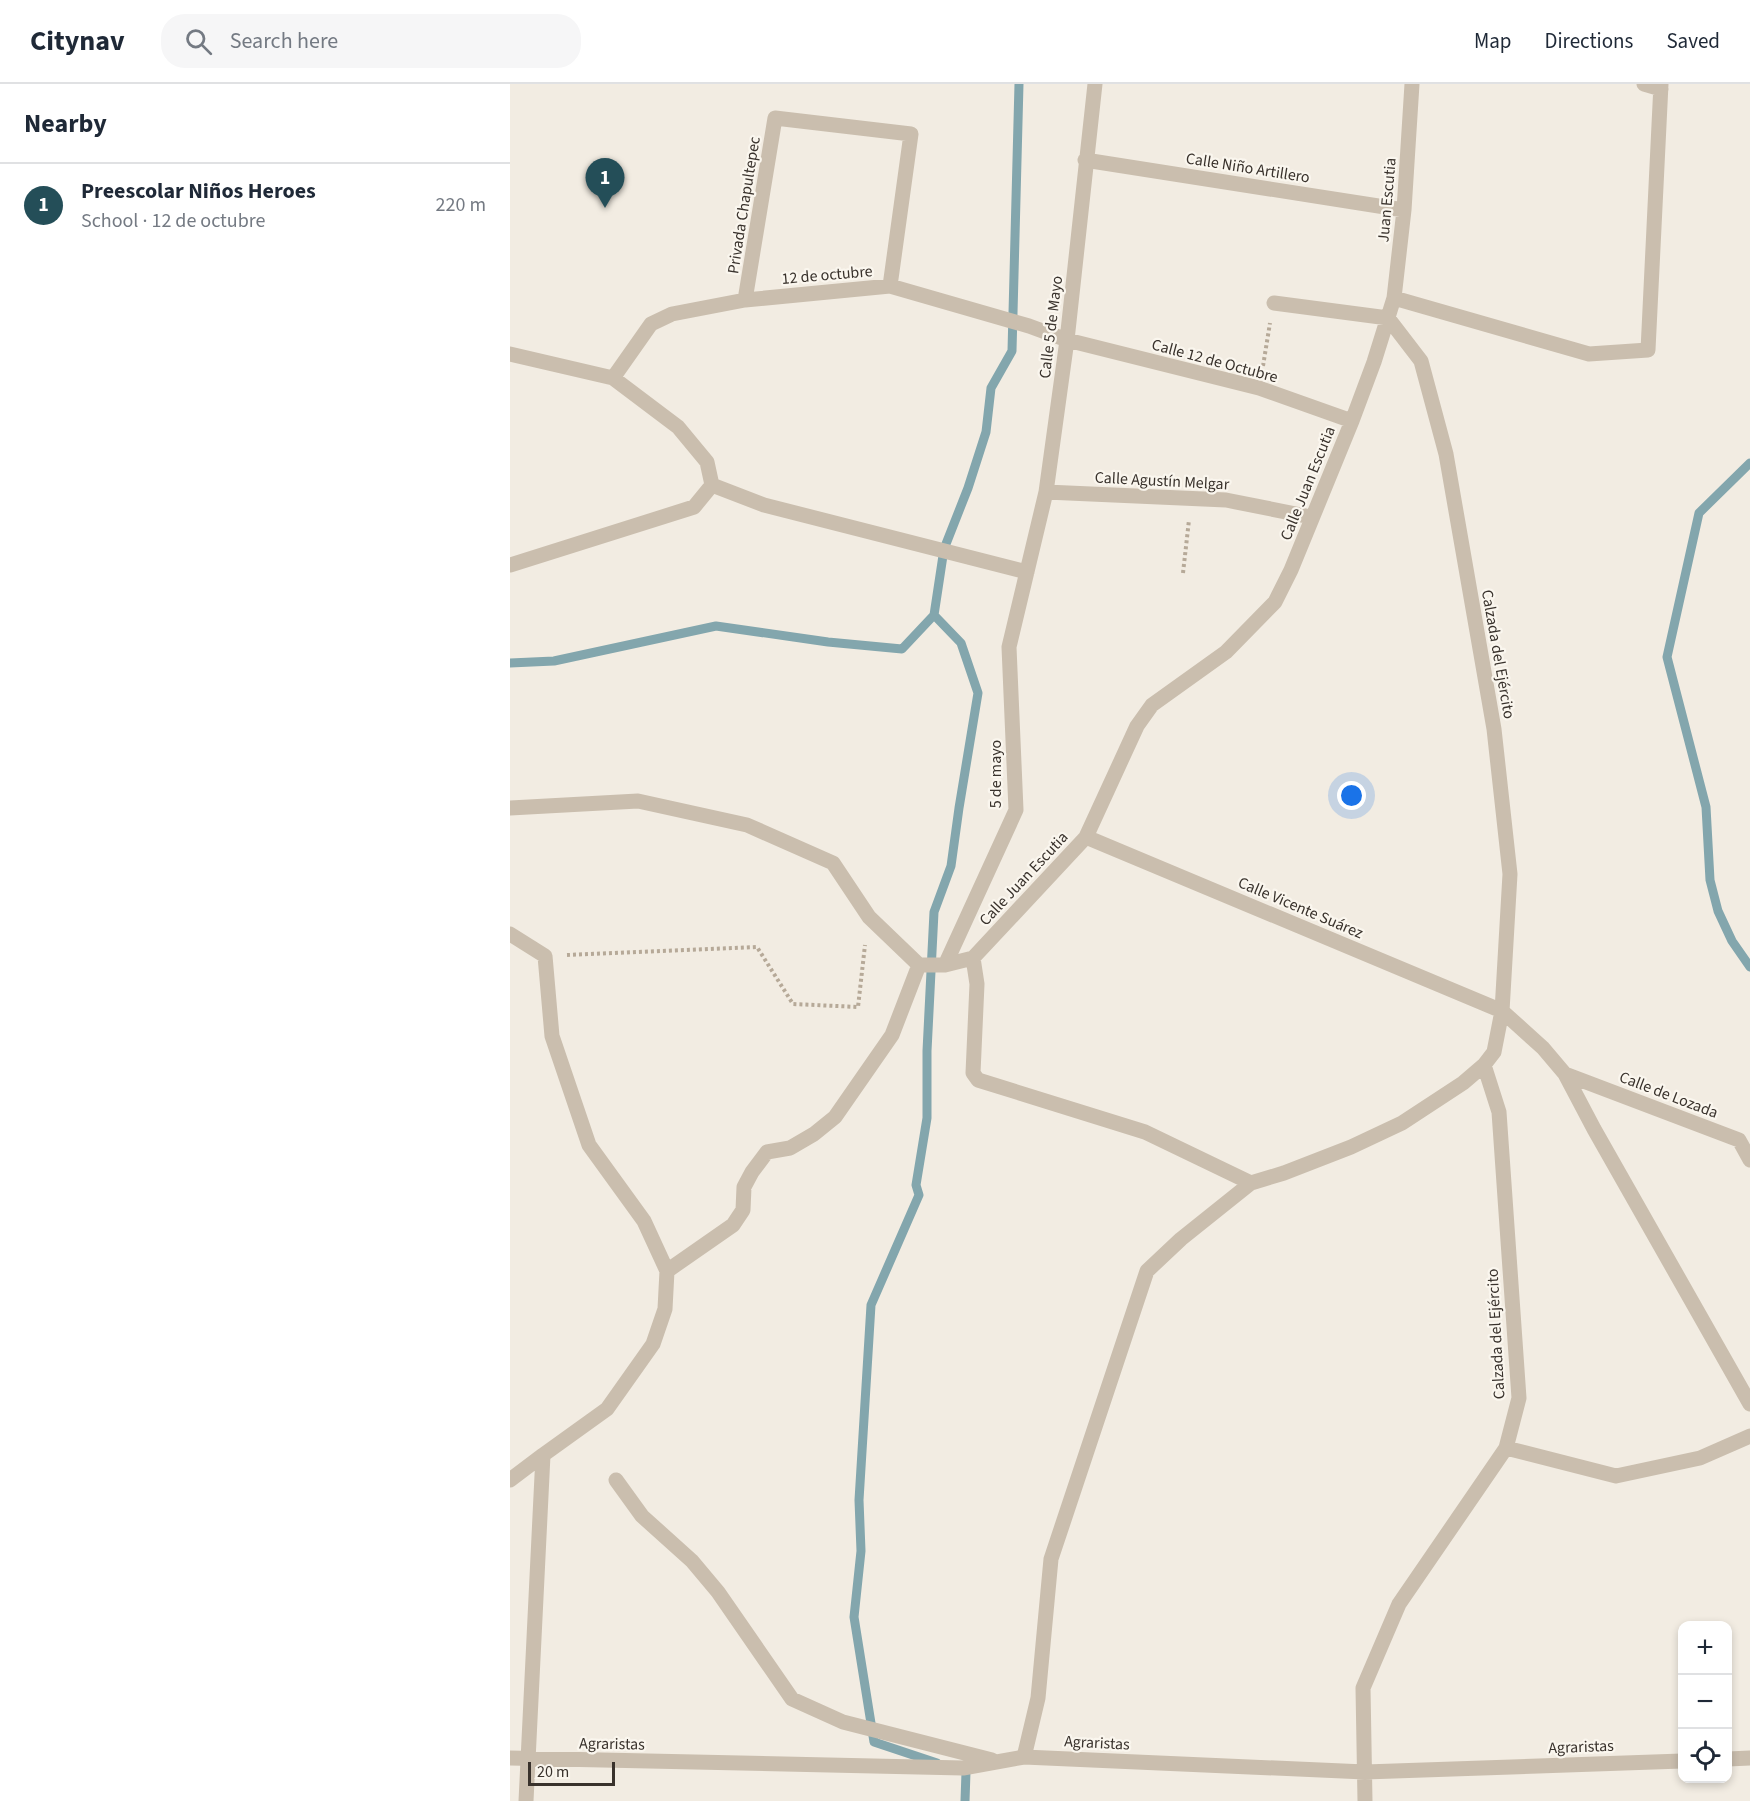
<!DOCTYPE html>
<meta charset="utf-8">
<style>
:root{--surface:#fff;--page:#f6f6f7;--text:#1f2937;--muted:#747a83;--line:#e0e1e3;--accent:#244e58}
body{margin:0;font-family:"Source Sans 3",sans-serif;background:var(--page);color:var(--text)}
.controls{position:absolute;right:18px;bottom:18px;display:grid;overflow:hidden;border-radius:12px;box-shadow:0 3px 9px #0003}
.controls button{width:54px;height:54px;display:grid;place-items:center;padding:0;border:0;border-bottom:2px solid var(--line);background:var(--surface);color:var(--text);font:30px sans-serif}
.scale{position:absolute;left:18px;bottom:15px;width:87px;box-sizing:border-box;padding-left:6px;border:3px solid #39322c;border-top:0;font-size:16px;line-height:21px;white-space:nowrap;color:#39322c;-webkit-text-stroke:4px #faf6ee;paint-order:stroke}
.you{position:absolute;left:842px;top:712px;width:21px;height:21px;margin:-15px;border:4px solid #fff;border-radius:50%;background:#1a73e8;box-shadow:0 0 0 9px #1a73e833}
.badge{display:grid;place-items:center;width:39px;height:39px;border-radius:50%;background:var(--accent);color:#fff;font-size:20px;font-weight:700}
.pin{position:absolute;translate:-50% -50px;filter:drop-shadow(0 2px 3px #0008)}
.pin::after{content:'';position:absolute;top:32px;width:21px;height:18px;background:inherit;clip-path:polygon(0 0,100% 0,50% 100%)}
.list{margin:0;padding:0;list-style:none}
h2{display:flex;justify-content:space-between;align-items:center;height:78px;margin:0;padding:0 24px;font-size:26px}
h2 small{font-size:20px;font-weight:400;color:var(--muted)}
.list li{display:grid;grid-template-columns:39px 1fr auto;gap:18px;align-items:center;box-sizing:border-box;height:84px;padding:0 24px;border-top:2px solid var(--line)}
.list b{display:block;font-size:22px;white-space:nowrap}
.list p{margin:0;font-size:20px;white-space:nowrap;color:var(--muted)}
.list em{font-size:20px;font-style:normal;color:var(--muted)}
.icon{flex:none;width:33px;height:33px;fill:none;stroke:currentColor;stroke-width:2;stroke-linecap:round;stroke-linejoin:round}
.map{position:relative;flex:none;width:1240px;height:1717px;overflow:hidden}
header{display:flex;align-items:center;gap:36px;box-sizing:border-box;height:84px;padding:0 30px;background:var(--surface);border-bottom:2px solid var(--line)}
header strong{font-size:28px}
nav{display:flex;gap:33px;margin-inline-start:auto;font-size:21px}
.search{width:420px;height:54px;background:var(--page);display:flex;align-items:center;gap:15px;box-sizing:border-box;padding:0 21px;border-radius:24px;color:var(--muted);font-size:22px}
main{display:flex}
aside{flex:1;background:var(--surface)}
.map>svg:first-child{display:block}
</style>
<header>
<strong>Citynav</strong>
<div class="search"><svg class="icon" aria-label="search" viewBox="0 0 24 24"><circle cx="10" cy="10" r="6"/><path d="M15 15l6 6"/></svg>Search here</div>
<nav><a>Map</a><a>Directions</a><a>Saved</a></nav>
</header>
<main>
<aside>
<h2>Nearby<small></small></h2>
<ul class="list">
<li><span class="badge">1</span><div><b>Preescolar Niños Heroes</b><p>School · 12 de octubre</p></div><em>220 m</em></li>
</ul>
</aside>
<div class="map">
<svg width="1240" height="1717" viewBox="0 0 1240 1717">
<rect width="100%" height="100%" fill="#f2ece2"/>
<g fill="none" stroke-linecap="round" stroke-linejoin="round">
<path stroke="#83a6ad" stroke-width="9" d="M1240,379L1189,429L1157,573L1196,723L1200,796L1208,827L1222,857L1240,883
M0,579L44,577L206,542L318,558L392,565L424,531
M427,1679L364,1658L344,1533L351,1467L349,1416L361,1221L409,1111L406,1101L417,1034V967L424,828L441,782L449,724L468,609L451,559L424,531L434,465L458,404L476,348L481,304L502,267L509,0
M449,1686L456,1688L455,1717"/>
<path stroke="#b6a998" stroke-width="4" stroke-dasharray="3 3" stroke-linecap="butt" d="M753,282L760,239
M673,489L679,436
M57,871L247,863L283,920L348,923L355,861"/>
<path stroke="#cabeae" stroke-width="15" d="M1134,0L1151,5
M575,76L894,126
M884,214L1079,270L1138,266L1151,0
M235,216L265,34L401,50L380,202
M764,219L878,234
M0,270L103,294L168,343L197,378L202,401
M103,294L141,240L162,230L235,216L380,202L519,242L557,256L749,304L842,337
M202,401L254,421L517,488
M536,408L716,416L801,433
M0,481L184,423L202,401
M0,724L128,717L237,741L323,779L359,833L409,881H435L463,874L576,753L627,642L642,621L716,568L765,518L781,486L842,337L864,278L884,214L894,126L902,0
M576,753L992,927L1033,964L1055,990L1084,1045L1240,1320
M0,850L35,872L42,952L79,1061L134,1137L157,1187L155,1225L143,1260L97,1325L33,1371L0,1396
M463,874L467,900L463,989L468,996L635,1048L741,1099
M435,881L506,726L499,563L536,408L557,256L585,0
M1055,990L1229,1056L1240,1076
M157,1187L223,1141L233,1126L234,1103L242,1088L257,1068L280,1064L304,1050L325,1033L382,951L409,881
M996,1364L1106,1392L1190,1374L1240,1352
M106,1396L132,1432L182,1477L208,1508L282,1615L333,1638L482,1676
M514,1673L528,1614L541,1475L637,1187L671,1155L741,1099L774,1089L841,1063L892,1039L953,999L974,981
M0,1674L453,1684L514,1673L855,1688L1172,1677
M1218,1675L1240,1674
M16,1717L33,1371
M855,1717L853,1604L889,1520L996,1364L1009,1314L989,1028L974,981L984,968L992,927L1000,790L984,645L936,370L911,277L878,234"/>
</g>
<g text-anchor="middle" stroke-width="4.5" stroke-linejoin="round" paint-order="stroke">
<g font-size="16" fill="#39322c" stroke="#faf6ee">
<text transform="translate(738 83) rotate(9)" y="6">Calle Niño Artillero</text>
<text transform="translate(876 116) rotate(-85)" y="6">Juan Escutia</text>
<text transform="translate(233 121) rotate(-81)" y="6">Privada Chapultepec</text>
<text transform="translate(317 190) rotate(-5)" y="6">12 de octubre</text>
<text transform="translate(540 243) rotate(-83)" y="6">Calle 5 de Mayo</text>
<text transform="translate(705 276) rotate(15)" y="6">Calle 12 de Octubre</text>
<text transform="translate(652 396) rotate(3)" y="6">Calle Agustín Melgar</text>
<text transform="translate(797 399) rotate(-68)" y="6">Calle Juan Escutia</text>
<text transform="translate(989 570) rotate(80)" y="6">Calzada del Ejército</text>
<text transform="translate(485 690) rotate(-90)" y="6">5 de mayo</text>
<text transform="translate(513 794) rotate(-47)" y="6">Calle Juan Escutia</text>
<text transform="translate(791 823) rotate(23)" y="6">Calle Vicente Suárez</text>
<text transform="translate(1159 1010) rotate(21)" y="6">Calle de Lozada</text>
<text transform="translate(985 1250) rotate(-93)" y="6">Calzada del Ejército</text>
<text transform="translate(587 1658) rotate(3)" y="6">Agraristas</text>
<text transform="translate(102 1659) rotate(1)" y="6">Agraristas</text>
<text transform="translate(1071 1662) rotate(-2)" y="6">Agraristas</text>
</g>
</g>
</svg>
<div class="controls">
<button>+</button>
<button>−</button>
<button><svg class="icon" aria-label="locate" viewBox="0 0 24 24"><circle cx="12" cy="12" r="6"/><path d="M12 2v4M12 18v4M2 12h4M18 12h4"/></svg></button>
</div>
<div class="scale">20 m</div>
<div class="you"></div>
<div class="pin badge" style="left:95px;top:124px">1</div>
</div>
</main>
